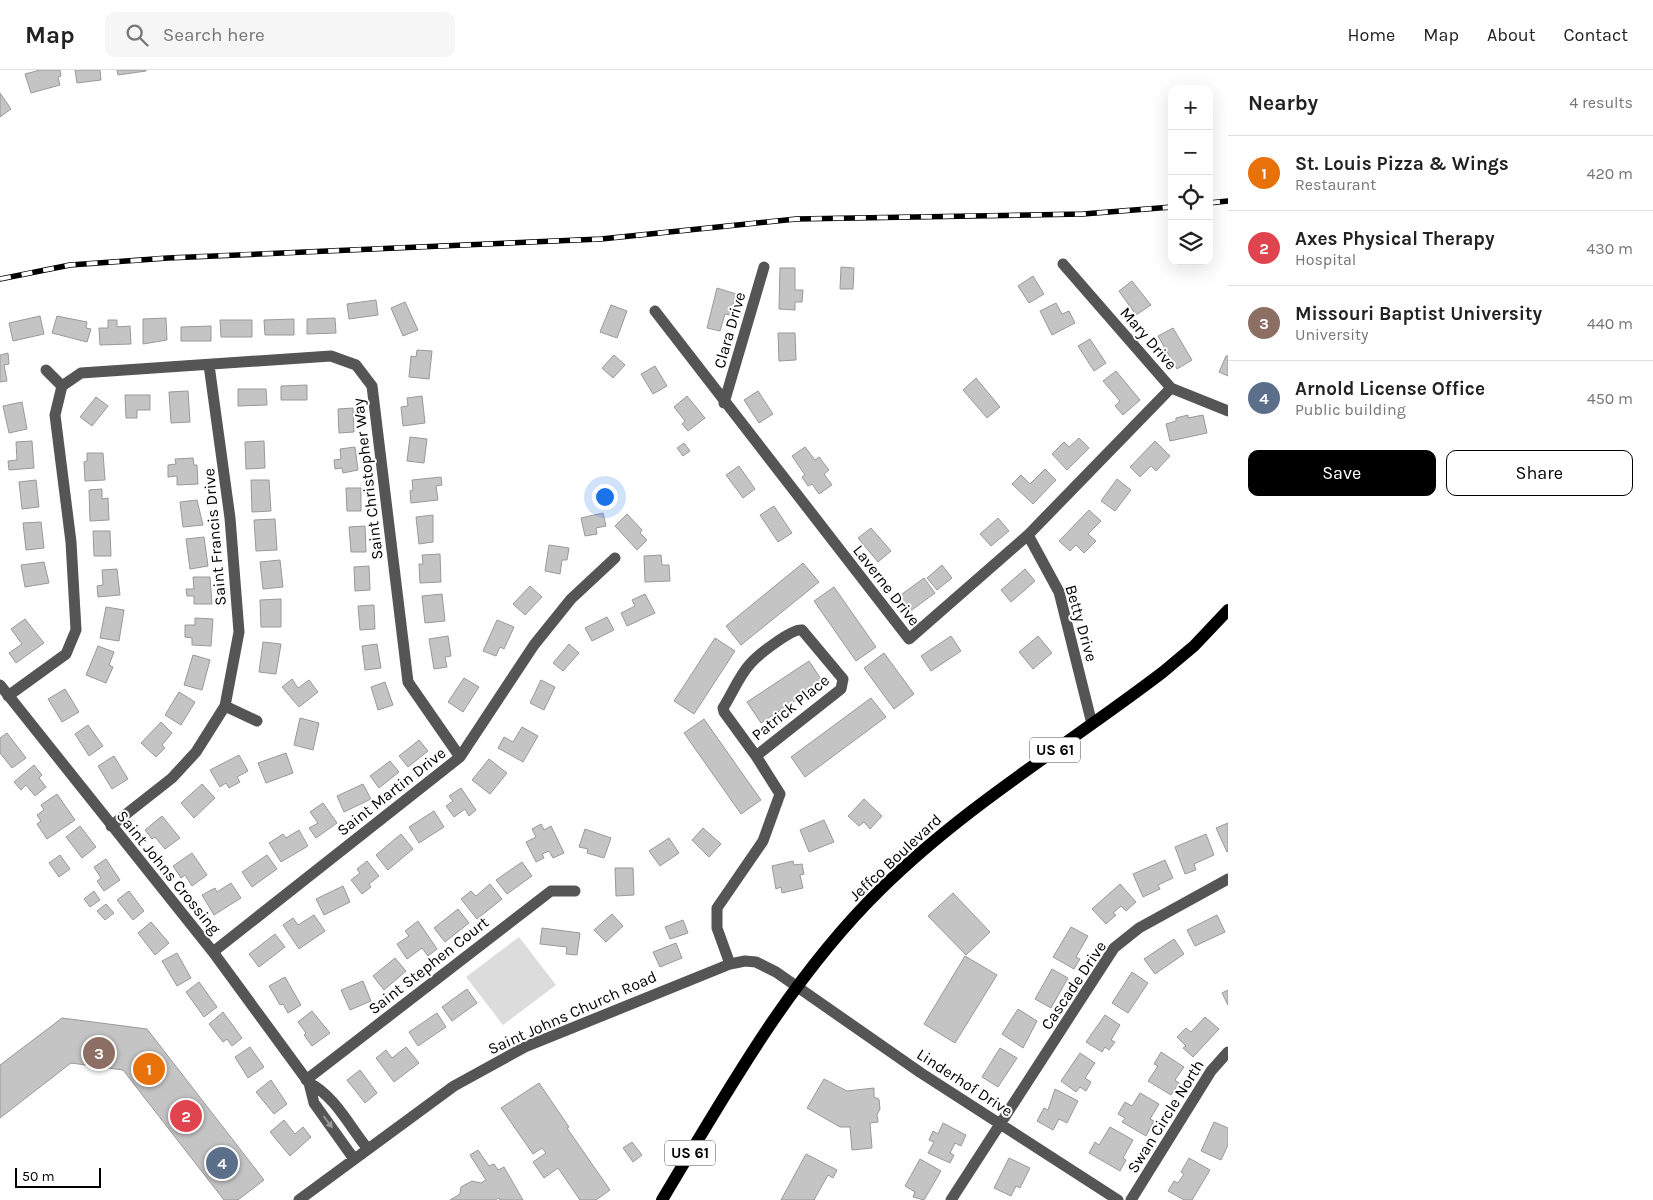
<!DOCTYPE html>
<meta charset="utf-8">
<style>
:root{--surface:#fff;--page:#f6f6f6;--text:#222;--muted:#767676;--line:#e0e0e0;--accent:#000}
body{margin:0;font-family:Karla,sans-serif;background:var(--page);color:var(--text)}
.controls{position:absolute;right:15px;top:15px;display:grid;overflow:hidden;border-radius:10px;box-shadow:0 5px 20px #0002}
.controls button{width:45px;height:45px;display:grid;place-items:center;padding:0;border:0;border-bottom:1px solid var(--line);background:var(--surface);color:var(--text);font:25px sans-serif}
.scale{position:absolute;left:15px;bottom:12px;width:86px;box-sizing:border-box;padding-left:5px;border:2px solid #000;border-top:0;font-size:14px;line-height:18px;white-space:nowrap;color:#000;-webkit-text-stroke:4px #fff;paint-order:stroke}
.you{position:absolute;left:604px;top:426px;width:18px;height:18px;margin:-12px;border:4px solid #fff;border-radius:50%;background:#1a73e8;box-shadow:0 0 0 8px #1a73e833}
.badge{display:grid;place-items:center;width:32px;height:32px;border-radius:50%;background:var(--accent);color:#fff;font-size:16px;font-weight:700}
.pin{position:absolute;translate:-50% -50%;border:2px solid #fff;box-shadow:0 1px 5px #0006}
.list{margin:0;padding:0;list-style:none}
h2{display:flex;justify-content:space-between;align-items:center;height:65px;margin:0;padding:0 20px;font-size:21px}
h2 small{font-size:16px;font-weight:400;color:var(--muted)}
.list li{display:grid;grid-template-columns:32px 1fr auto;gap:15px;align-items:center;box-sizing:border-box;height:75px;padding:0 20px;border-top:1px solid var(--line)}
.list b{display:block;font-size:19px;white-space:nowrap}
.list p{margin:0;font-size:16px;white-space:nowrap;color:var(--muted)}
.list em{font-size:16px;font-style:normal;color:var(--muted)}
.actions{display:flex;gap:10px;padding:15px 20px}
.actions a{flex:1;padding:11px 0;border:1px solid var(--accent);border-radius:10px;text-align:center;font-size:18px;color:var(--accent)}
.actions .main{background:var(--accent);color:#fff}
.icon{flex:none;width:28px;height:28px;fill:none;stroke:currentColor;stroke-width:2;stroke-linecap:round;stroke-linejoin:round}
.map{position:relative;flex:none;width:1228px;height:1130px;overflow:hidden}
header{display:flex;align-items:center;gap:30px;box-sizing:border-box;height:70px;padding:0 25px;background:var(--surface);border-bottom:1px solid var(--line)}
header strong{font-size:24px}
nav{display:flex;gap:28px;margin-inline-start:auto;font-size:18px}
.search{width:350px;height:45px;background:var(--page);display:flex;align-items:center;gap:12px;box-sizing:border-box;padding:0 18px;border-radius:10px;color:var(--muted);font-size:19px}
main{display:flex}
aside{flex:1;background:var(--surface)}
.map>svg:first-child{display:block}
</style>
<header>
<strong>Map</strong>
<div class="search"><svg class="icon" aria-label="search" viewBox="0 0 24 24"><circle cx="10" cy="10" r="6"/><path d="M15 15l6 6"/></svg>Search here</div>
<nav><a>Home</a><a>Map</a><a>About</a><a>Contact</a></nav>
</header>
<main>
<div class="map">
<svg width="1228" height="1130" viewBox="0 0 1228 1130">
<rect width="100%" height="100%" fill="#fff"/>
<path fill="#dcdcdc" d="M519,867L556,915L503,955L466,907Z"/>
<path fill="#c4c4c4" stroke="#999" d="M40,0H60L61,6L58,7L60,15L31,23L25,4Z
M75,0H100L101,10L77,13Z
M117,0H146V1L118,5Z
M0,23L11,39L0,47Z
M841,197L854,198L853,219H840Z
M780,198H795V220H803L802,232H795V240L779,239Z
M1033,206L1044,224L1029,233L1018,216Z
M1132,211L1151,235L1136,245L1119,221Z
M717,218L736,224L730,245L725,244L720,261L707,258Z
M376,230L378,245L349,249L347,234Z
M405,232L418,260L403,266L391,238Z
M1056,233L1062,244L1069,241L1075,253L1052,265L1040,241Z
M611,235L627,241L617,268L600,262Z
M40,246L44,264L13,271L9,253Z
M57,246L87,252L86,258L91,259L87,272L52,263Z
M166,248L167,270L143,274V249Z
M335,248L336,263L307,264V249Z
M294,249V265H265L264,250Z
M108,250H117V257L130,256L131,274L100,275L99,258H108Z
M220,250H252V267H221Z
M211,256V271H181V257Z
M1173,258L1192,290L1177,299L1158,266Z
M778,263H795L796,290L779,291Z
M1090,269L1106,293L1094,301L1078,276Z
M417,280L432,281L429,309L409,307L411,286L416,287Z
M8,283L9,294L4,295L7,311L0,312V285Z
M614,285L625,295L613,308L602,298Z
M1226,286H1228V306L1219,302Z
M655,296L667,316L653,324L641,304Z
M1116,301L1140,330L1123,345L1115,336L1120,331L1103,311Z
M976,308L1000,337L987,348L963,320Z
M307,315V330H281V316Z
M238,319H266L267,335L238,336Z
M188,321L190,352L171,353L169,322Z
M758,321L773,344L759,353L744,330Z
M125,325H150V340H137V348H126Z
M422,326L425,353L403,356L401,337L408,336L407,328Z
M687,326L705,348L688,361L682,354L685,351L674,337Z
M96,327L108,336L92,356L80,347Z
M22,332L27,359L9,363L3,336Z
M353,338L354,362L339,363L338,339Z
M1188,345V348L1203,345L1207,363L1170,371L1166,354L1176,351V348Z
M410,367L427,369L424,393L407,391Z
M1079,368L1089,378L1067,400L1052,384L1064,372L1069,377Z
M32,371L34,398L9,400L8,391L17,390L16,372Z
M264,371L265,398L246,399L245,372Z
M1155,371L1170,386L1156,401L1151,396L1140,407L1130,397Z
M684,373L690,381L683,386L677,378Z
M355,377L358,400L343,403L342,398L335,399L334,390L341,389L340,379Z
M805,377L815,390L819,387L829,400L824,404L832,415L819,424L812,414L808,416L802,407L805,405L792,386Z
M87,383H103L105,410L85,411L84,392L87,391Z
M193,388L194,395H197L198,414L177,415V406L168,407V395L176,394L175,389Z
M739,396L755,419L743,428L726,405Z
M1045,399L1056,410L1033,434L1012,414L1021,405L1030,414Z
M441,407L442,415L436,416L438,430L411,433L410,421L413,420L412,410Z
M1117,409L1131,420L1115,441L1101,431Z
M36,410L39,437L22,439L19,412Z
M251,410H269L271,441L252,442Z
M346,418H361V441H347Z
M102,419V429L108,428L109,450L90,451L89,420Z
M197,430L203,455L183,457L180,432Z
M774,436L792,463L778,472L760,445Z
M1089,440L1101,451L1088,464L1096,471L1084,483L1076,475L1070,481L1059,471Z
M603,443L606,456L596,458L597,464L585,466L581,448Z
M627,444L642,460L640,463L647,470L637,480L615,456Z
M433,445V472L419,474L416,447Z
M998,448L1009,461L991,476L980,464Z
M275,449L277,480L256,481L254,450Z
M41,452L44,478L26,480L23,453Z
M365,456L366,482H351L349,457Z
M871,458L891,481L878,492L858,468Z
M93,461H110L111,486H94Z
M204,467L208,496L190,499L186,469Z
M549,475L569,478L567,490H562L560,504L545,501Z
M440,484L441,512L420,513L419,494H423L422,485Z
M661,485L662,495H669L670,511L645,512L644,486Z
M280,490L283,517L263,519L260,492Z
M44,492L49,513L25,517L21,495Z
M803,493L819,512L741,575L726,556Z
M942,495L952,508L937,520L927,508Z
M369,496L370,520L355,521L354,497Z
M117,499L120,525L98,527L97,516L103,515L102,500Z
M1025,499L1035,511L1011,532L1001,520Z
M193,507H210L212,534H194V526H187L186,519H194Z
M924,508L935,523L909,542L898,527Z
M530,516L542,527L525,545L513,534Z
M834,517L876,577L856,591L814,531Z
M442,524L445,551L425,553L422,526Z
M645,524L655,543L627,556L621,543L635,536L632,530Z
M281,529V557H261L260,530Z
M374,535L375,559L360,560L358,536Z
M106,537L124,540L119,571L100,568Z
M607,547L614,560L592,571L585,558Z
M195,548L213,549L211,576L192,575V568L185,567V555H195Z
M25,549L44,573L16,593L9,583L22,574L11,559Z
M497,550L514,557L504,579L500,577L496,586L483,581Z
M448,566L451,586L445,587L447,597L434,599L429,569Z
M951,566L961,581L931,601L921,586Z
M1038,566L1052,583L1033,599L1019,582Z
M715,568L735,581L694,644L674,631Z
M263,572L281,574L276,604L259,602Z
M377,574L381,598L365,600L362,576Z
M569,574L579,583L563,601L553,593Z
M98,576L114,582L109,595L113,597L106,613L86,605Z
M884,583L914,624L894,639L864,598Z
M193,585L210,590L202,620L184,615Z
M809,591L823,612L761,653L747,632Z
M464,608L479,617L463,642L448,632Z
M292,609L298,618L309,610L318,622L299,637L282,617Z
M541,610L555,617L544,640L530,633Z
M385,612L393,635L378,640L371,617Z
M65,619L79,642L62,652L48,629Z
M179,622L195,632L181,655L165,645Z
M871,628L886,647L805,707L791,687Z
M300,648L319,653L313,680L294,675Z
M704,649L761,730L741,744L684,663Z
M161,652L172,663L162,675L165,678L156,687L141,673Z
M88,655L103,676L89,686L75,664Z
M522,657L538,666L523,692L498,678L504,667L513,672Z
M7,663L26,688L12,698L0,683V668Z
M419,670L428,681L408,697L399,686Z
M286,683L293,703L266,713L258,693Z
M239,685L248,701L237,707L240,712L229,718L226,713L220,717L210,700Z
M114,686L128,709L112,719L98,696Z
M489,689L507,703L490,724L472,710Z
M390,691L399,702L379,718L370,706Z
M34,695L42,705L39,708L46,717L35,726L26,715L21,720L14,712Z
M202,714L215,728L194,748L181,733Z
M363,714L371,729L344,742L337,726Z
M461,718L476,740L469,746L465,739L454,747L446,736L453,731L449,726Z
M57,724L75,750L47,769L37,754L41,751L37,745L44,740L41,735Z
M864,729L882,746L870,759L864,752L859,756L848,746Z
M323,733L337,753L316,768L309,758L318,753L310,742Z
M434,741L444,757L419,773L409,757Z
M162,746L180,768L165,779L155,767L152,769L145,760Z
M824,750L834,772L809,782L800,760Z
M1228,753V781L1227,782L1216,758Z
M541,754L544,760L551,756L564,783L553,788L549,781L542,784L544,788L536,792L526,772L536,767L532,759Z
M80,756L96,777L82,788L66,767Z
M703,758L721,774L709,787L692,770Z
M585,759L611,768L604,788L587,783L588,779L579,777Z
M299,760L308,776L281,792L269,773L283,764L286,768Z
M401,764L413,779L388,800L376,785Z
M1206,764L1214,785L1194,794L1196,800L1185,804L1175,777Z
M669,768L679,783L660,796L649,781Z
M192,783L207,805L192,816L185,805L181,808L173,796Z
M60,785L70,799L59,807L49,793Z
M267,785L277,799L252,817L242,802Z
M106,789L120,810L104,821L97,811L101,808L94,797Z
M1165,790L1173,808L1158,815L1160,819L1143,827L1133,804Z
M367,791L379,806L369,814L371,817L362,824L351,810L360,803L357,799Z
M793,791L794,795L802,794L804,804L800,805L803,818L782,823L781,817L776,819L772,796Z
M522,792L532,806L507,824L496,810Z
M615,798H633L634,825L616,826Z
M231,813L241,828L214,845L202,825L215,818L217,822Z
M490,814L502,829L477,849L461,829L471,821L476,826Z
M1120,814L1136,832L1126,841L1121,836L1113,843L1116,845L1106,854L1092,839Z
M343,816L350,832L324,845L316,829Z
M94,821L100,830L90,837L84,829Z
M129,821L144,841L133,850L117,830Z
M953,823L990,862L966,885L928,846Z
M106,834L114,843L105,850L97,841Z
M458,839L469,853L445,872L434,858Z
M612,844L623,856L606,872L594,860Z
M314,845L325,861L299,879L283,855L293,848L298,855Z
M1217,845L1225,862L1195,876L1187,860Z
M683,850L688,863L670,869L665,857Z
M418,851L437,879L428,886L422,878L407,889L397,874L409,866L405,861Z
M151,852L169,873L155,885L138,863Z
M1071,857L1088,866L1076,887L1080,889L1074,899L1053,887Z
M542,858L580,863L577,885L566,884L567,877L540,874Z
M275,864L285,877L259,897L249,884Z
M1174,869L1184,884L1155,904L1144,889Z
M676,873L682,888L660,897L653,882Z
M177,883L191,908L177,916L162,891Z
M965,886L997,905L955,973L924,954Z
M395,888L406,901L384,920L373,906Z
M1052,899L1068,908L1051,938L1035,929Z
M1132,902L1148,913L1128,943L1112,933Z
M285,907L301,935L288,943L283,934L280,935L269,916Z
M363,911L371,931L350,940L341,920Z
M199,912L217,937L204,947L186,922Z
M467,919L477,933L452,951L442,937Z
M1228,920V935L1222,923Z
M1018,939L1037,951L1023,978L1002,964Z
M312,941L330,963L312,976L304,965L306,963L298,952Z
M223,942L242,968L232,976L227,969L223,972L209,954Z
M437,943L446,957L418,976L409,962Z
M1105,945L1120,955L1111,970L1115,972L1109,980L1105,977L1102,982L1086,972Z
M1205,947L1219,959L1193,987L1183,978L1186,976L1177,967L1186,958L1191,962Z
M62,948L147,959L264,1110L238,1130H224L123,1000L71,993L0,1048V995Z
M250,977L264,997L248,1008L235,987Z
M406,977L419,993L394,1012L376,988L386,980L392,988Z
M1000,978L1017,988L998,1017L982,1007Z
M1161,982L1184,997L1175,1010L1179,1013L1171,1025L1148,1011L1158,996L1154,994Z
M1080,983L1095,993L1085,1008L1091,1012L1086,1021L1080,1017L1076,1022L1061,1011Z
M360,1000L377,1023L365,1033L347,1010Z
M824,1009L847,1021L874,1018V1027L879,1029L880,1039L877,1045L878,1052L870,1053L872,1078L852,1080L850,1057H840L807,1038Z
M271,1010L287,1034L274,1044L256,1022Z
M539,1013L569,1057L567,1058L610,1120L596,1130H580L558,1098L544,1108L533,1092L546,1083L542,1078L533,1084L501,1038Z
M1055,1019L1078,1031L1067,1053L1059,1049L1053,1060L1037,1051L1044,1038L1048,1040Z
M1140,1023L1159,1034L1150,1049L1154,1051L1146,1066L1122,1052L1125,1048L1118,1044L1125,1032L1132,1036Z
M284,1050L295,1064L303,1057L311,1067L290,1086L270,1062Z
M1214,1052L1228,1058V1075L1221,1090L1201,1081Z
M943,1053L966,1065L961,1076L955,1073L950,1083L954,1085L950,1093L928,1083L934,1072L929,1070L933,1061L938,1064Z
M1110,1057L1133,1070L1123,1088L1126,1090L1120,1101L1089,1083L1095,1072L1099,1075Z
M632,1072L642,1085L633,1092L623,1078Z
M478,1080L489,1096L494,1094L498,1100L504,1097L523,1130H500L499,1128L495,1130H450L460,1124L461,1117L472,1111L481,1113L486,1110L470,1085Z
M806,1084L837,1100L833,1108L828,1105L814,1130H781Z
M1009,1088L1030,1098L1020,1118L1016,1116L1011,1126L994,1118Z
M1189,1088L1210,1100L1192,1130H1184L1168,1121L1174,1111L1178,1113L1184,1104L1181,1102Z
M920,1089L941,1101L924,1130L913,1127L915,1122L905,1116Z"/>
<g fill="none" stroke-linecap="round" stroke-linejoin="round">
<path stroke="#555" stroke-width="11" d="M1063,194L1171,318L1228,341
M655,241L909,569L1028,465L1171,318
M46,300L62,316
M724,333L764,197
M1028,465L1059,522L1092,654
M0,615L213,882L309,1013C334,1025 350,1057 367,1078
M8,626L66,584L76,560L71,472L55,345L62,316L81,303L331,286L356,295L372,316L408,612L460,687
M225,636L257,651
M111,756L172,708L196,682L225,636L239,562L230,448L209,295
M213,882L460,687L534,575L571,529L615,488
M730,894L717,858V838L763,771L780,724L756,686L724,642L723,638C732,624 739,606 750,594C758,585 792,558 802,560L843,609L841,619L756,686
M306,1010L551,821H575
M309,1013L314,1033L354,1089
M299,1130L454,1016L525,977L730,894L745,891L756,892L776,902L921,1003L1118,1130
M951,1130L1114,878L1139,858L1228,809
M1131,1130L1211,1001L1228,982"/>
<path stroke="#000" stroke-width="12" d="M662,1130C727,1022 790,908 881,819C966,735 1069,674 1163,602L1194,576L1228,540"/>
<defs>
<path id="rail" d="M1209,133L1228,131
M0,209L70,195L168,188L601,169L796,149L1083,144L1172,137"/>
</defs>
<use href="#rail" stroke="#000" stroke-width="5.5"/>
<use href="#rail" stroke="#fff" stroke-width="4" stroke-dasharray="11" stroke-linecap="butt"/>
</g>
<defs><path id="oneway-solid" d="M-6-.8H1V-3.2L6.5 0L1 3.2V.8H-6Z" transform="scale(1.25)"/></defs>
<use fill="#999" href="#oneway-solid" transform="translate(328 1052) rotate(53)"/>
<g text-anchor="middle" stroke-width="4" stroke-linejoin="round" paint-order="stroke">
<g fill="#fff" stroke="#4c4c4c" stroke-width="1">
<rect x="1030" y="667.5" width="50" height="25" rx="4"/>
<rect x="665" y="1070.5" width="50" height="25" rx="4"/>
</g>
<g font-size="15" font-weight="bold" fill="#000">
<text x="1055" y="685">US 61</text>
<text x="690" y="1088">US 61</text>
</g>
<g font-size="16" fill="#000" stroke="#fff">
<text transform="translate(729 260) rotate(-74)" y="6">Clara Drive</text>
<text transform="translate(1149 268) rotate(49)" y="6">Mary Drive</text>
<text transform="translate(367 409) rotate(-97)" y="6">Saint Christopher Way</text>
<text transform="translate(214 467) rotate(-95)" y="6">Saint Francis Drive</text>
<text transform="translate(887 515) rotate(52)" y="6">Laverne Drive</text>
<text transform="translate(1082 553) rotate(74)" y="6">Betty Drive</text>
<text transform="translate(790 637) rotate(-39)" y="6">Patrick Place</text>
<text transform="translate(391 721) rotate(-38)" y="6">Saint Martin Drive</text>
<text transform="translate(895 787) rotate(-43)" y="6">Jeffco Boulevard</text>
<text transform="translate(169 802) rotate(51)" y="6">Saint Johns Crossing</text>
<text transform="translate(428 895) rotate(-38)" y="6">Saint Stephen Court</text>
<text transform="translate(1073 915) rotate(-56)" y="6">Cascade Drive</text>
<text transform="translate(572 942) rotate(-24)" y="6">Saint Johns Church Road</text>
<text transform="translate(965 1012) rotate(33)" y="6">Linderhof Drive</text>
<text transform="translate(1165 1046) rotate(-58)" y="6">Swan Circle North</text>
</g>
</g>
</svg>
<div class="controls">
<button>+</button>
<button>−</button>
<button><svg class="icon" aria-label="locate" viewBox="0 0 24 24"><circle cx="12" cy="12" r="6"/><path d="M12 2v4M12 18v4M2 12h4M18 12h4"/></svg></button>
<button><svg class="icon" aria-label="layers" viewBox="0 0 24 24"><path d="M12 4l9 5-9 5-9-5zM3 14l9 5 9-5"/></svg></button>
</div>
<div class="scale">50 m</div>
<div class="you"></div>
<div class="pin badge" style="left:149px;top:999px;background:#e8710a">1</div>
<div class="pin badge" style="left:186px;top:1046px;background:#e0444e">2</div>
<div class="pin badge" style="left:99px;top:983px;background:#8d6e63">3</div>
<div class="pin badge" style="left:222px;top:1093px;background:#5c6f8a">4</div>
</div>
<aside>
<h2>Nearby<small>4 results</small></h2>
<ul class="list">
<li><span class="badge" style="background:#e8710a">1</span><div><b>St. Louis Pizza &amp; Wings</b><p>Restaurant</p></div><em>420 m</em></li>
<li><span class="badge" style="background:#e0444e">2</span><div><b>Axes Physical Therapy</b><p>Hospital</p></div><em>430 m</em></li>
<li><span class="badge" style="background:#8d6e63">3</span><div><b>Missouri Baptist University</b><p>University</p></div><em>440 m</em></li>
<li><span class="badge" style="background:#5c6f8a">4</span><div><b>Arnold License Office</b><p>Public building</p></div><em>450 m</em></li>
</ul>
<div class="actions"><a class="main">Save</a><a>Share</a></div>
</aside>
</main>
